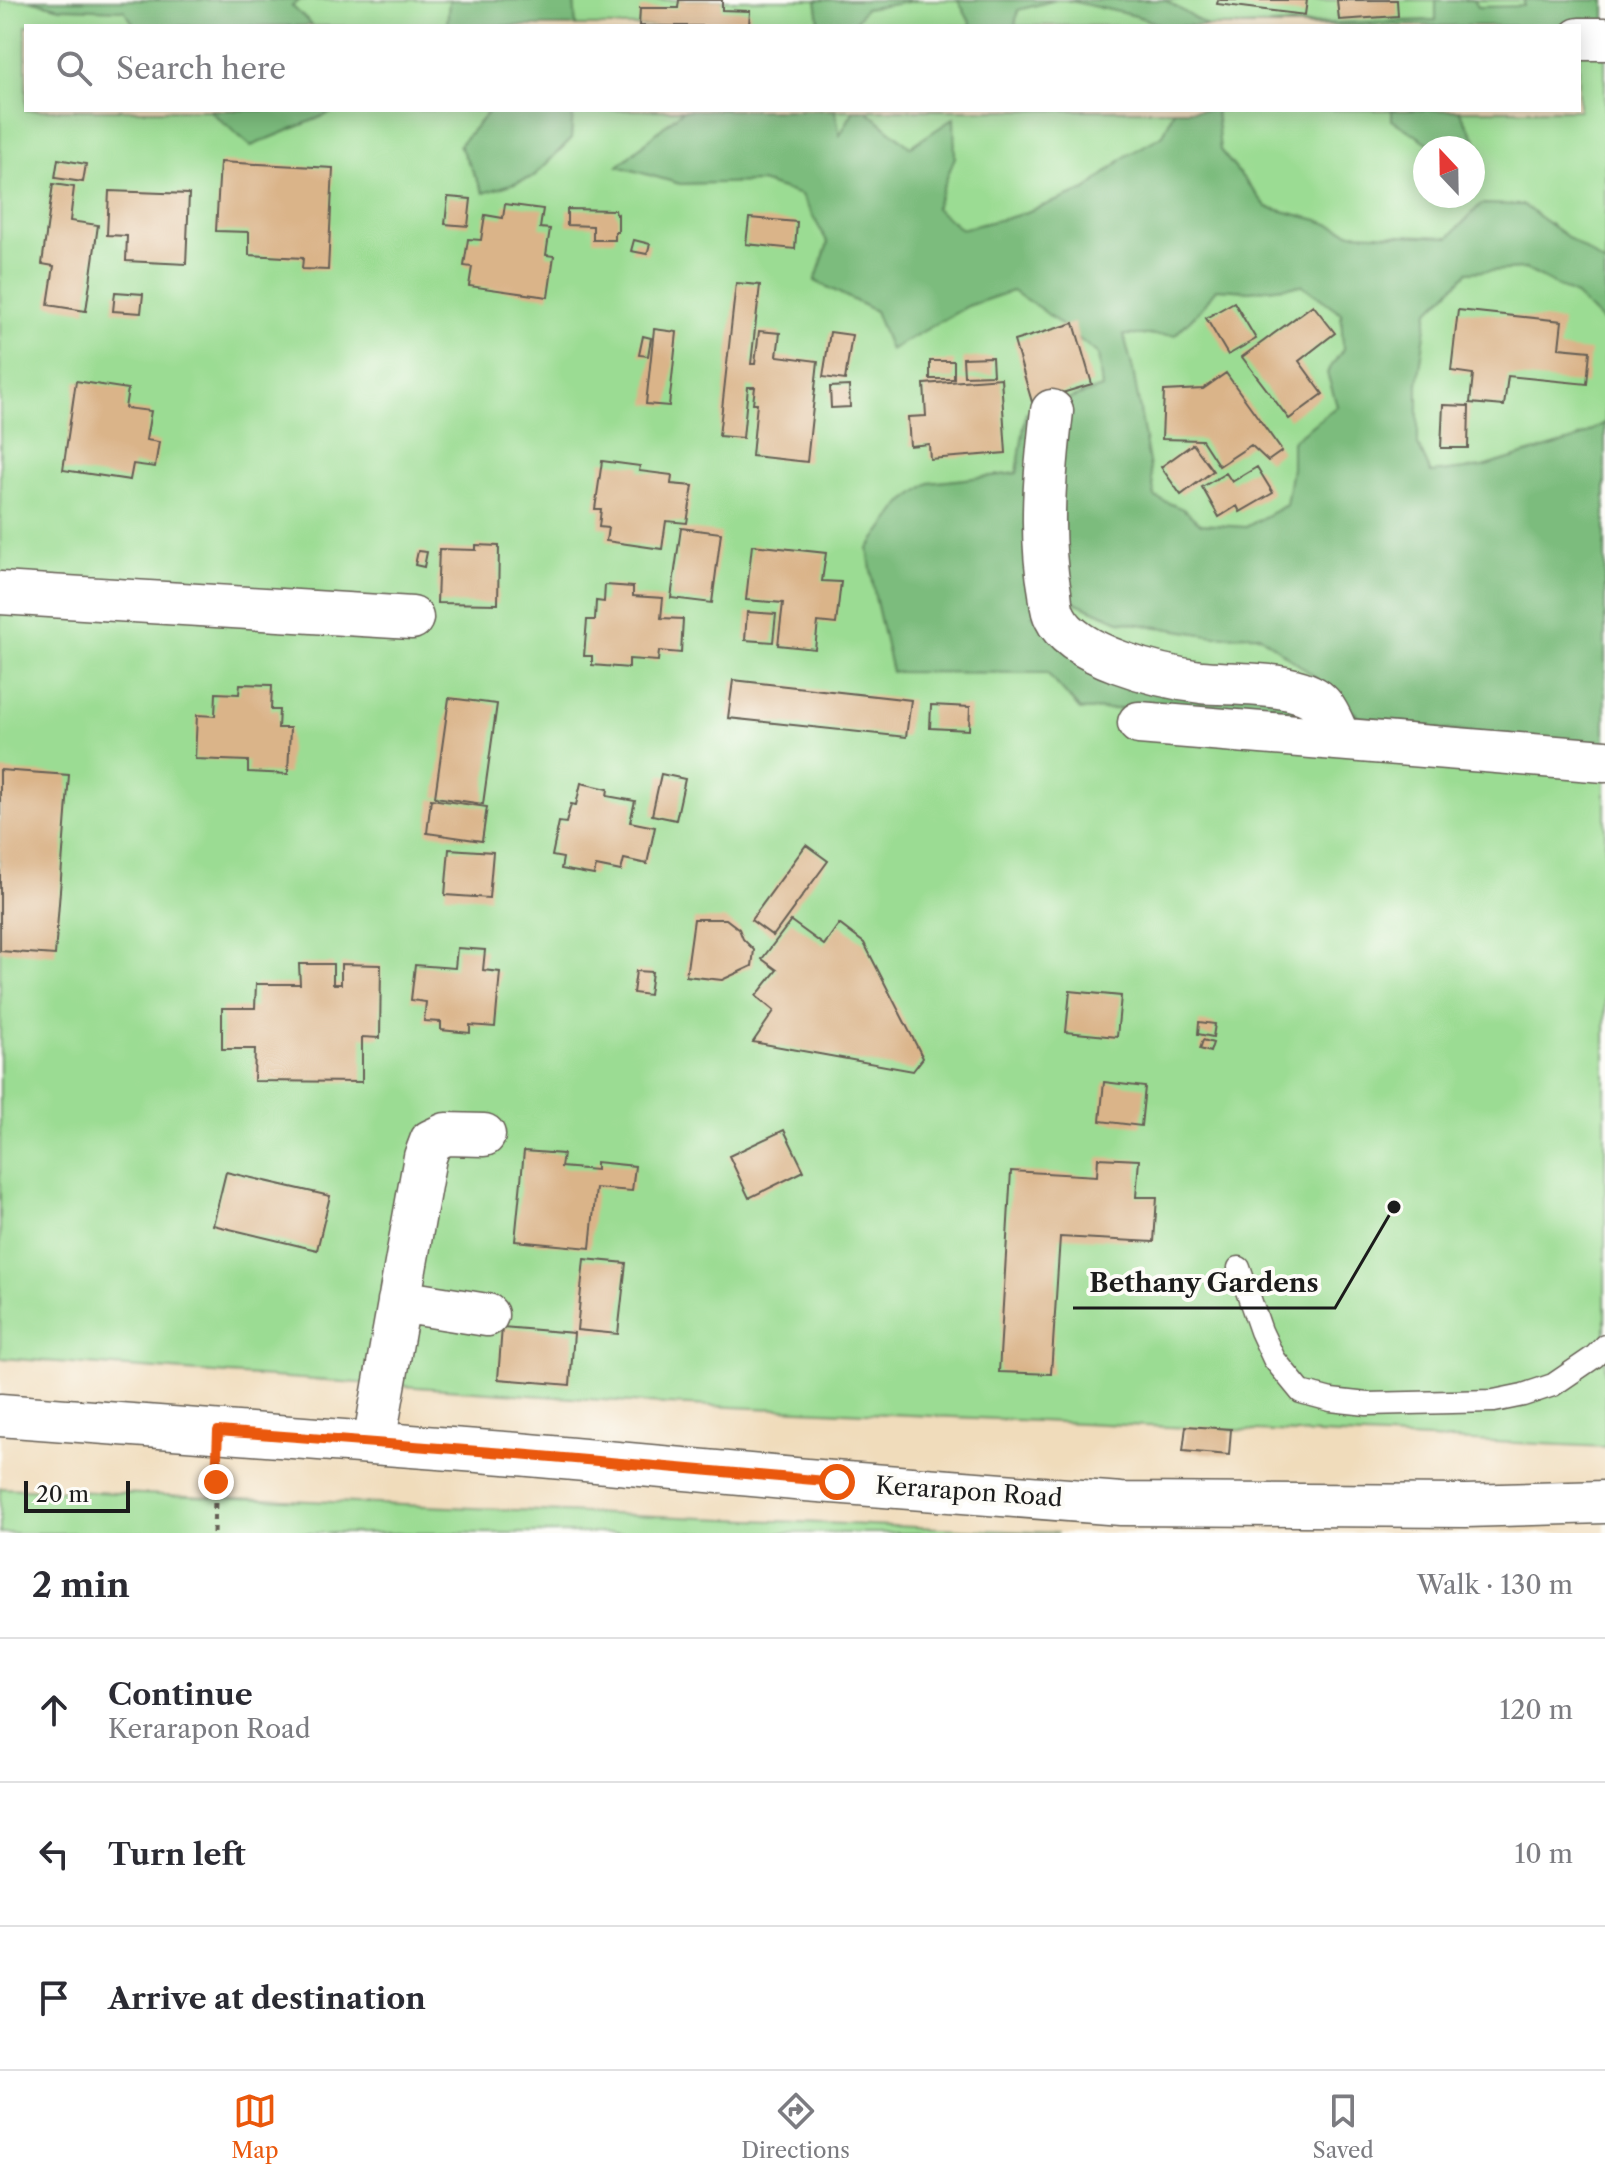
<!DOCTYPE html>
<meta charset="utf-8">
<style>
:root{--surface:#fff;--page:#f2f2f3;--text:#2b2b33;--muted:#7c7c81;--line:#e1e1e2;--accent:#ea580c}
body{margin:0;font-family:"Libre Caslon Text",serif;background:var(--page);color:var(--text)}
.compass{position:absolute;left:1413px;top:136px;width:72px;height:72px;border-radius:50%;background:var(--surface);box-shadow:0 4px 20px #0003;rotate:338deg}
.scale{position:absolute;left:24px;bottom:20px;width:106px;box-sizing:border-box;padding-left:8px;border:4px solid #1c1c1c;border-top:0;font-size:22px;line-height:28px;white-space:nowrap;color:#1c1c1c;-webkit-text-stroke:6px #fdfcf7;paint-order:stroke}
.stop{position:absolute;width:24px;height:24px;margin:-18px;border:6px solid #ea580c;border-radius:50%;background:#fff}
.stop.end{background:#ea580c;border-color:#fff;box-shadow:0 2px 8px #0008}
.list{margin:0;padding:0;list-style:none}
h2{display:flex;justify-content:space-between;align-items:center;height:104px;margin:0;padding:0 32px;font-size:34px}
h2 small{font-size:26px;font-weight:400;color:var(--muted)}
.list li{display:grid;grid-template-columns:52px 1fr auto;gap:24px;align-items:center;box-sizing:border-box;height:144px;padding:0 32px;border-top:2px solid var(--line)}
.list b{display:block;font-size:30px;white-space:nowrap}
.list p{margin:0;font-size:26px;white-space:nowrap;color:var(--muted)}
.list em{font-size:26px;font-style:normal;color:var(--muted)}
.icon{flex:none;width:44px;height:44px;fill:none;stroke:currentColor;stroke-width:2;stroke-linecap:round;stroke-linejoin:round}
.map{position:relative;flex:none;width:1605px;height:1533px;overflow:hidden}
.search{position:absolute;background:var(--surface);box-shadow:0 4px 20px #0003;left:24px;right:24px;top:24px;height:88px;display:flex;align-items:center;gap:20px;box-sizing:border-box;padding:0 28px;border-radius:0px;color:var(--muted);font-size:30px}
.sheet{height:536px;background:var(--surface)}
nav{display:flex;justify-content:space-around;align-items:center;box-sizing:border-box;height:112px;border-top:2px solid var(--line);background:var(--surface);font-size:22px;color:var(--muted)}
nav a{display:grid;justify-items:center;gap:4px}
nav .on{color:var(--accent)}
.map>svg:first-child{display:block}
</style>
<div class="map">
<svg width="1605" height="1533" viewBox="0 0 1605 1533">
<rect width="100%" height="100%" fill="#fdfcf7"/>
<filter id="ink" filterUnits="userSpaceOnUse"><feTurbulence type="fractalNoise" baseFrequency=".0125" numOctaves="2"/><feDisplacementMap in="SourceGraphic" scale="16" xChannelSelector="R" yChannelSelector="G"/><feConvolveMatrix kernelMatrix="1 2 1 2 8 2 1 2 1" color-interpolation-filters="sRGB"/></filter>
<filter id="wash" filterUnits="userSpaceOnUse"><feTurbulence type="fractalNoise" baseFrequency=".006" numOctaves="4" result="noise"/><feDisplacementMap in="SourceGraphic" scale="32" xChannelSelector="R" yChannelSelector="G"/><feGaussianBlur stdDeviation="1.8" result="paint"/><feColorMatrix in="noise" values="0 0 0 0 0 0 0 0 0 0 0 0 0 0 0 0 0 1.4 0 .05"/><feComposite in="paint" operator="in"/></filter>
<g filter="url(#wash)">
<rect width="100%" height="100%" fill="#f0dcbb"/>
<path fill="#9bdc93" stroke="#5c7c58" stroke-width="2" fill-rule="evenodd" d="M0,0H1605V1447L645,1403L0,1358ZM26,26H1579V110H26ZM1425,148H1473V196H1425Z
M0,1488L1059,1533H0Z"/>
<path fill="#7cbc7d" stroke="#4c6c4c" stroke-width="2" fill-rule="evenodd" d="M29,0H300L292,6L313,26H135L124,10L60,8Z
M449,0H574L576,26H447Z
M816,0H920L865,9L852,26H812L819,21Z
M958,0H1056L1018,10L1015,26H972Z
M1066,0H1165L1207,26H1165L1136,16Z
M1436,0H1474L1478,7L1524,6V0H1605V47L1579,26H1242L1436,20Z
M209,110H338L251,146Z
M490,110H573L571,139L533,177L484,193L459,145Z
M683,110H835L840,135L854,110H866L910,147L954,118L955,157L935,208L961,229L1015,216L1086,190L1126,156L1163,135L1174,110H1216L1220,150L1267,207L1318,220L1352,233L1449,237L1481,204L1523,205L1605,264V324L1575,295L1525,269L1468,272L1428,312L1418,384V445L1431,473L1482,467L1574,440L1605,423V745L1197,707L1080,710L1047,673L892,672L875,597L868,549L902,503L929,483L1017,473L1026,413L1102,388L1098,354L1041,309L1012,291L968,306L890,350L875,311L815,281L828,243L801,195L761,182L680,184L618,166ZM1302,285L1341,313L1343,349L1327,373L1337,406L1292,441V468L1286,505L1246,527L1201,524L1183,509L1155,497L1133,370L1124,335H1175L1201,309L1216,289L1249,291ZM1067,599L1119,621L1215,636L1259,635L1311,674L1357,715L1315,713L1033,615Z
M1392,110H1459L1481,148H1436L1392,120Z"/>
<g id="blocks">
<path fill="#dab489" d="M679,0H722V10L750,11L749,26H639L640,8H678Z
M1218,0H1307L1305,15L1217,4Z
M1337,0H1397L1398,16L1339,20Z
M58,159L86,164L83,182L55,178Z
M220,162L333,168L328,270L302,269L303,258L249,255V232L216,231Z
M53,184L74,187L70,221L98,225L86,311L48,305L54,266L42,264Z
M109,191L189,194L186,264L126,261L127,236L107,235Z
M448,197L471,199L468,226L445,224Z
M505,204L543,209L540,228L550,229L546,255L554,256L548,297L469,286L472,267L464,266L468,239L481,240L485,215L503,218Z
M567,209L615,210L616,215L618,214V232H615V240H593V226L567,225Z
M749,218L797,222L795,249L746,244Z
M634,240L650,244L647,254L631,251Z
M736,283L760,285L751,364H755L759,331L780,333L777,356L818,361L807,462L752,456L757,403H753L755,387H748L743,438L719,436Z
M115,292L143,294L141,313L113,311Z
M1234,302L1256,339L1228,355L1206,318Z
M1313,305L1335,333L1299,361L1323,394L1289,419L1242,357Z
M1458,310L1562,321L1559,348L1590,351L1587,384L1508,376L1504,406L1470,403L1473,374L1451,371Z
M1074,323L1092,384L1032,402L1014,341Z
M654,329L677,332L669,406L646,404Z
M830,332L852,335L845,380L823,377Z
M643,336L651,338L648,356L639,355Z
M992,357L993,375L964,376L963,358Z
M930,361H954V379H930Z
M1226,373L1282,451L1268,461L1251,445L1219,466L1202,440L1162,439L1164,391L1203,389Z
M1001,378L1006,453L930,459L929,444L910,446L908,417L926,416L924,384Z
M76,381L128,389L125,408L151,411L146,440L159,442L155,467L133,464L130,480L63,470Z
M849,386L850,407L831,408L830,387Z
M1443,405L1469,406L1468,448H1441Z
M1193,444L1213,471L1181,495L1161,467Z
M602,461L640,466L639,471L672,475L671,484L693,486L687,523L666,521L662,549L606,541L608,528L599,527L601,509H595Z
M1257,467L1273,493L1240,512L1237,506L1219,517L1202,487L1226,473L1232,482Z
M681,528L721,533L712,603L671,598Z
M476,545L499,546L498,604L437,603L439,549L476,550Z
M752,545L826,553L822,581L841,582L836,624L818,622L815,649L778,645L783,603L746,600Z
M418,551L427,552L424,567L415,565Z
M605,585L633,587V596L663,598L661,618L683,619L681,653L659,651L658,661L629,659V668L592,665V656H584L587,620H595L596,601L604,602Z
M747,612L776,614L773,642L745,640Z
M733,680L911,700L906,737L728,718Z
M240,684L272,685L271,710H279L278,728H290L288,774L248,772V761L195,759L197,715L215,716L216,693L239,694Z
M449,698L497,704L483,804L435,797Z
M931,705L970,707L969,730L930,728Z
M0,770L69,775L55,955L0,951Z
M661,774L685,779L676,820L652,815Z
M581,783L608,789L607,796L635,801L630,822L655,827L647,864L624,859L621,871L596,866L594,875L561,869L563,858L552,856L559,822L566,823L571,804L576,805Z
M431,799L487,807L482,841L427,833Z
M806,845L828,861L773,936L751,920Z
M449,849L493,852L489,898L445,895Z
M694,919H726L739,929L743,939L754,950L752,966L722,980L686,976Z
M791,921L824,945L839,924L864,943L923,1058L913,1071L753,1042L774,1011L756,996L777,970L762,959Z
M457,948L485,950L483,970L500,972L495,1027L470,1025V1033L441,1030V1022L424,1021L426,1002L411,1000L415,965L455,968Z
M299,964H333V984H341V964L381,965L380,1038L362,1037V1082L254,1081L255,1049H222V1008H255L256,984H300Z
M636,971L652,972L649,995L633,993Z
M1070,991L1121,996L1117,1037L1066,1032Z
M1199,1022L1215,1024L1213,1037L1198,1034Z
M1203,1040L1213,1043L1210,1052L1200,1049Z
M1104,1082L1145,1087L1141,1126L1100,1121Z
M784,1130L804,1171L749,1198L729,1156Z
M524,1151L563,1154L561,1167L596,1170V1162L635,1166L632,1191L596,1188L590,1248L515,1241Z
M1098,1158L1139,1160L1136,1197H1157L1154,1242L1060,1237L1051,1374L999,1372L1011,1171L1097,1176Z
M226,1172L330,1196L317,1250L213,1225Z
M584,1259L626,1263L618,1334L577,1330Z
M502,1327L574,1333L570,1385L498,1379Z
M1186,1426L1231,1429L1229,1455L1183,1451Z"/>
</g>
</g>
<g filter="url(#ink)">
<use href="#blocks" fill-opacity="0" stroke="#665f54" stroke-width="2"/>
<g fill="none" stroke-linecap="round" stroke-linejoin="round">
<defs>
<path id="lane" d="M1239,1268L1261,1331L1274,1359L1301,1392L1331,1400L1367,1404L1494,1401L1523,1395L1553,1385L1594,1357L1605,1346"/>
<path id="street" d="M1579,39H1605
M1052,411C1045,471 1039,533 1050,593C1051,601 1051,610 1055,617C1073,656 1161,677 1201,682C1232,685 1296,681 1319,702C1328,710 1334,728 1340,739
M0,593L412,618
M1139,723L1605,761
M399,1301L487,1315
M0,1415L518,1454L806,1480L1121,1504L1466,1506L1605,1502
M374,1443L425,1157L431,1141L446,1134L484,1135"/>
</defs>
<use href="#lane" stroke="#665f54" stroke-width="25"/>
<use href="#street" stroke="#665f54" stroke-width="45"/>
<path stroke="#665f54" stroke-width="5" stroke-dasharray="6 6" stroke-linecap="butt" d="M214,1533L216,1468"/>
<use href="#lane" stroke="#fff" stroke-width="22"/>
<use href="#street" stroke="#fff" stroke-width="42"/>
</g>
</g>
<g fill="none" stroke-linecap="round" stroke-linejoin="round" filter="url(#ink)">
<path stroke="#ea580c" stroke-width="10" d="M216,1482L218,1431L518,1454L837,1482"/>
</g>
<g text-anchor="middle" stroke-width="8" stroke-linejoin="round" paint-order="stroke">
<g font-size="24" fill="#1c1c1c" stroke="#fdfcf7">
<text transform="translate(969 1492) rotate(4)" y="8">Kerarapon Road</text>
</g>
</g>
<path fill="none" stroke="#1c1c1c" stroke-width="3" d="M1394 1207L1335 1308H1073"/>
<circle fill="#1c1c1c" stroke="#fdfcf7" stroke-width="3" cx="1394" cy="1207" r="8"/>
<g font-size="26" text-anchor="middle" font-weight="bold" fill="#1c1c1c" stroke="#fdfcf7" stroke-width="8" stroke-linejoin="round" paint-order="stroke">
<text x="1204" y="1292">Bethany Gardens</text>
</g>
</svg>
<svg class="compass" viewBox="-18 -18 36 36"><path d="M0-13l5 13h-10z" fill="#e53935"/><path d="M0 13l5-13h-10z" fill="#7c7c81"/></svg>
<div class="scale">20 m</div>
<div class="stop" style="left:837px;top:1482px"></div>
<div class="stop end" style="left:216px;top:1482px"></div>
<div class="search"><svg class="icon" aria-label="search" viewBox="0 0 24 24"><circle cx="10" cy="10" r="6"/><path d="M15 15l6 6"/></svg>Search here</div>
</div>
<section class="sheet">
<h2>2 min<small>Walk · 130 m</small></h2>
<ul class="list">
<li><svg class="icon" aria-label="ahead" viewBox="0 0 24 24"><path d="M12 20V5M6 11l6-6 6 6"/></svg><div><b>Continue</b><p>Kerarapon Road</p></div><em>120 m</em></li>
<li><svg class="icon" aria-label="left" viewBox="0 0 24 24"><path d="M17 20v-9H6M10 6l-5 5 5 5"/></svg><div><b>Turn left</b></div><em>10 m</em></li>
<li><svg class="icon" aria-label="arrive" viewBox="0 0 24 24"><path d="M6 21V4h12l-3 4 3 4H6"/></svg><div><b>Arrive at destination</b></div></li>
</ul>
</section>
<nav>
<a class="on"><svg class="icon" aria-label="map" viewBox="0 0 24 24"><path d="M3 6l6-2 6 2 6-2v14l-6 2-6-2-6 2zM9 4v14M15 6v14"/></svg>Map</a>
<a><svg class="icon" aria-label="directions" viewBox="0 0 24 24"><path d="M12 3l9 9-9 9-9-9zM9 14v-3h6M13 9l2 2-2 2"/></svg>Directions</a>
<a><svg class="icon" aria-label="saved" viewBox="0 0 24 24"><path d="M7 4h10v16l-5-4-5 4z"/></svg>Saved</a>
</nav>
